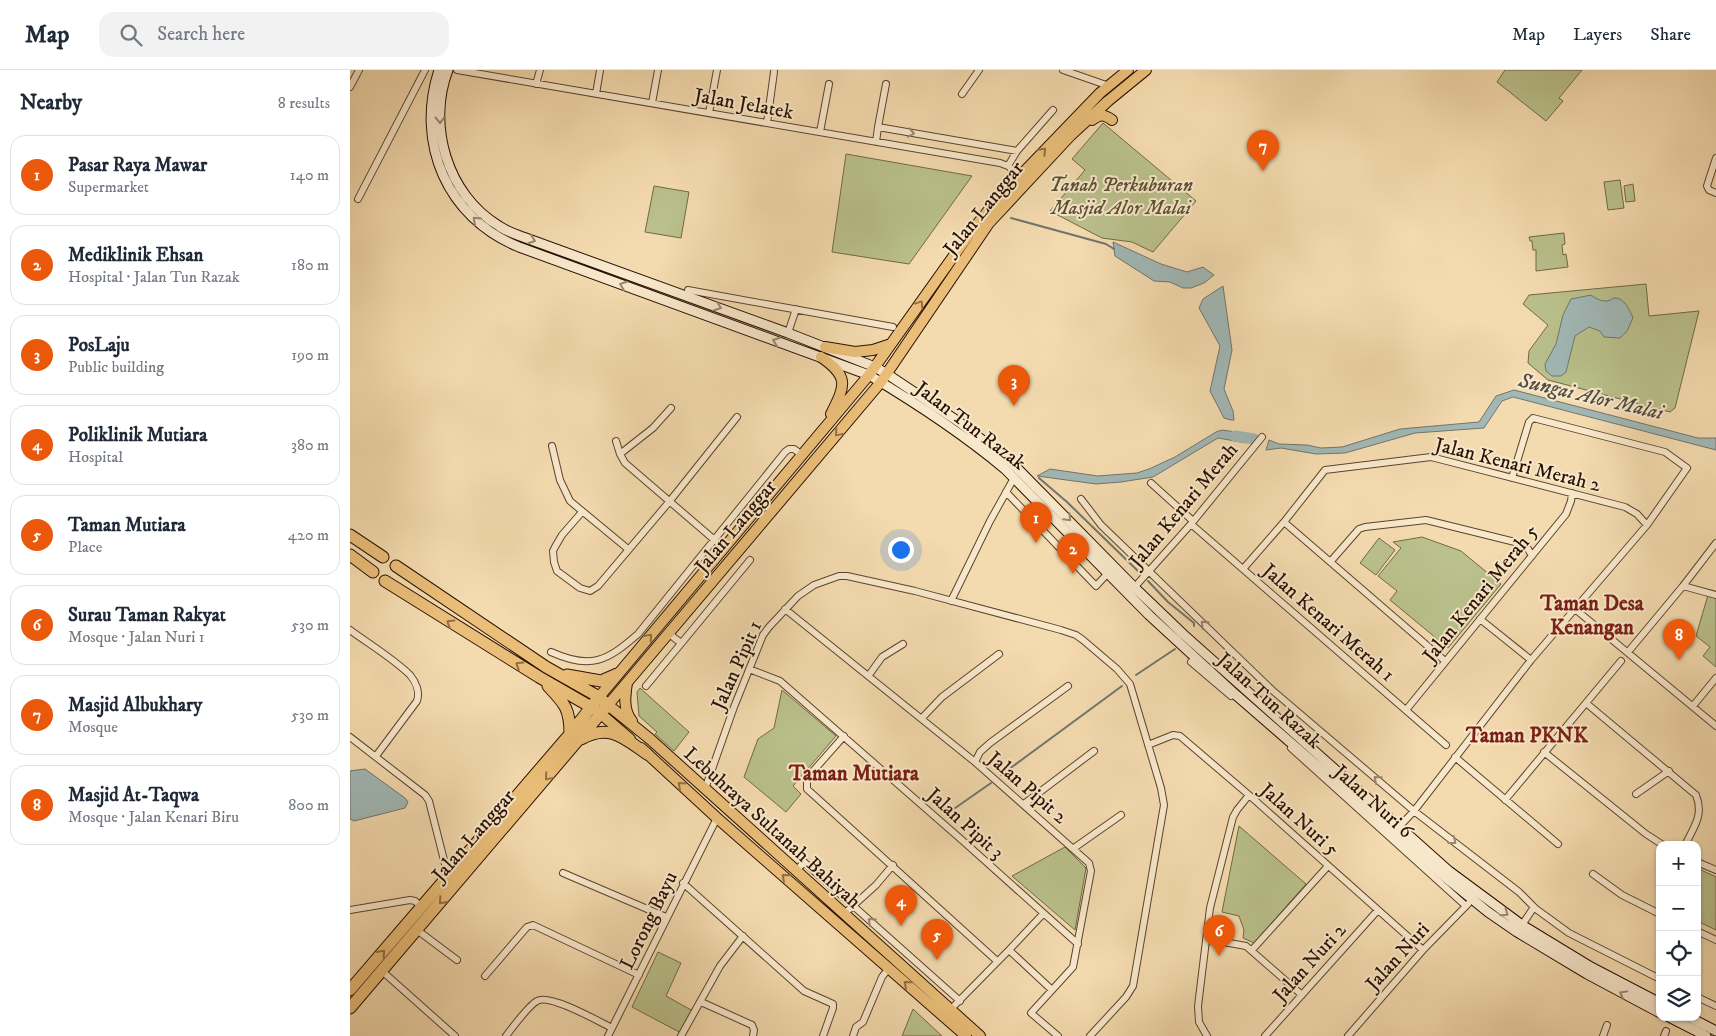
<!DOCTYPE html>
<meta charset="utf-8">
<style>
:root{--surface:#fff;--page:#f2f2f3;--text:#1f2937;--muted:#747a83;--line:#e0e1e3;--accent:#ea580c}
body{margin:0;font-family:"IM FELL DW Pica",serif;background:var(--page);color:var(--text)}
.controls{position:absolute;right:15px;bottom:15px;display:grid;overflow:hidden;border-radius:10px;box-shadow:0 1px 4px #0004}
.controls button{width:45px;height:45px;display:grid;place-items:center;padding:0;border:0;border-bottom:1px solid var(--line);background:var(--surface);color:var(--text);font:25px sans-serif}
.you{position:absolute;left:550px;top:479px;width:18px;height:18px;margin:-12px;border:4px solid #fff;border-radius:50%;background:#1a73e8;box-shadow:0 0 0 8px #1a73e833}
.badge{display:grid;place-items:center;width:32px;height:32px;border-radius:50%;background:var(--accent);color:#fff;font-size:16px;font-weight:700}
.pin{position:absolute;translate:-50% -41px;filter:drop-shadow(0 1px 2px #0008)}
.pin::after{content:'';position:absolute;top:26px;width:18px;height:15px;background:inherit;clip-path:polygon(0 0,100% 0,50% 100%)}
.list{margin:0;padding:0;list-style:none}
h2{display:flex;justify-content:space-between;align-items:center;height:65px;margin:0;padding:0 20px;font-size:21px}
h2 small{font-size:16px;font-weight:400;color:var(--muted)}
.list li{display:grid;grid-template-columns:32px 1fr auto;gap:15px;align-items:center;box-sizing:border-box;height:80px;margin:0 10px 10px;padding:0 10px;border:1px solid var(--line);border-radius:15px}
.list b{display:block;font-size:19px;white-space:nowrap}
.list p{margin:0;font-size:16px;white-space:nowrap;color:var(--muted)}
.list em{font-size:16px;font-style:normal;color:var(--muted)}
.icon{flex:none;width:28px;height:28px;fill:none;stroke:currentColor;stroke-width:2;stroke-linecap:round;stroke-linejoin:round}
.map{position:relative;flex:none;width:1366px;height:966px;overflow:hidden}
header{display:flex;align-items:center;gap:30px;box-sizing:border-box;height:70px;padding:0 25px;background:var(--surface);border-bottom:1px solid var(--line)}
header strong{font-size:24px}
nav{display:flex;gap:28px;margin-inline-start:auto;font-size:18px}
.search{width:350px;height:45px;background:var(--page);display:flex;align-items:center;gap:12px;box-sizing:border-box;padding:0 18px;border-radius:15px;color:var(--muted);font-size:19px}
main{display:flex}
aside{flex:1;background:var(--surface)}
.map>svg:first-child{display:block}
</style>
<header>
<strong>Map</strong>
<div class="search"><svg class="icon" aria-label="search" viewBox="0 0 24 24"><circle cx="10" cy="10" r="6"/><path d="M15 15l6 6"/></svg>Search here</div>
<nav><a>Map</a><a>Layers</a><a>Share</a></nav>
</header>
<main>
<aside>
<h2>Nearby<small>8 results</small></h2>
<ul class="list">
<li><span class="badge">1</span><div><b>Pasar Raya Mawar</b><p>Supermarket</p></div><em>140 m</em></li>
<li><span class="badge">2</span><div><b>Mediklinik Ehsan</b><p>Hospital · Jalan Tun Razak</p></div><em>180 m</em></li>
<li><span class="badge">3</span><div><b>PosLaju</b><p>Public building</p></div><em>190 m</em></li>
<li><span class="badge">4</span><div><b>Poliklinik Mutiara</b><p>Hospital</p></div><em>380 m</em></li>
<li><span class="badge">5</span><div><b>Taman Mutiara</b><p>Place</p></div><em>420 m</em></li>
<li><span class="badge">6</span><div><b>Surau Taman Rakyat</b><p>Mosque · Jalan Nuri 1</p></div><em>530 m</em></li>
<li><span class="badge">7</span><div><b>Masjid Albukhary</b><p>Mosque</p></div><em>530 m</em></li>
<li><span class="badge">8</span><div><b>Masjid At-Taqwa</b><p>Mosque · Jalan Kenari Biru</p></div><em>800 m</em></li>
</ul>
</aside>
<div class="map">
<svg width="1366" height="966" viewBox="0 0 1366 966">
<rect width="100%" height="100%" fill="#f4dbaf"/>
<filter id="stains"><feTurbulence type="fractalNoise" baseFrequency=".004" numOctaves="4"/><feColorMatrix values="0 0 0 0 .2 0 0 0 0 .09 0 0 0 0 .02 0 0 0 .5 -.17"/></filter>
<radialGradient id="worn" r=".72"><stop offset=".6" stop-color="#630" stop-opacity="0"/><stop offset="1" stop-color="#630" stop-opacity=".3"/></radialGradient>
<path fill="#bac18c" stroke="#726847" d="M1155,0H1232L1209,28L1213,31L1196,51L1147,12Z
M753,53L846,131L803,182L782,172L752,168L700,141L735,100L722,89Z
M496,84L622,106L559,194L482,182Z
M1270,110L1274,138L1258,140L1254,112Z
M1283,114L1285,131L1276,132L1274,116Z
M304,116L339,122L331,168L295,162Z
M1214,163L1215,174L1212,175L1213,185L1216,184L1218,197L1186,201V180H1183L1182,171H1180L1179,167Z
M1296,214L1299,246L1349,241L1325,338L1320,342L1198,310L1178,293L1179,281L1198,255L1173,234L1179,225Z
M1072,467L1111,481L1151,514L1098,578L1040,530L1047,521L1028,506L1051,478L1043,472Z
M1029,468L1045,480L1026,505L1010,493Z
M1358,525L1366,527V597L1353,586L1360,577L1346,566Z
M290,618L339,662L324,681L305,664L307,662L289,646L287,622Z
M432,620L486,666L443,716L451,724L436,742L394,707L408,669L424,658Z
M889,756L956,814L904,873L893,868L894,860L889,846L872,842Z
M715,777L736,798L725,860L662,806Z
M1347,798L1366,807V860L1347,851Z
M308,882L331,893L316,926L343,941L331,963L282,937Z
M563,939L592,966H552Z"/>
<path fill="#a1b8b6" stroke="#71756e" d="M763,172L811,194L837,202L853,197L864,205L854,213L841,218H833L820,212L804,211L765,186Z
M873,216L882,280L874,319L883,341L884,350H881L874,348L860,321L870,276L849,238L853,229Z
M1241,225C1247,229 1253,233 1260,230C1261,230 1262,228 1264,228C1274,227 1280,240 1283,248L1277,261L1270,268L1254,267L1250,261L1239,257L1225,266L1216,302L1211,306H1202L1196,301L1195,294L1206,274L1213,245L1221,229Z
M1164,320L1348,368H1366V380L1163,327L1152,331L1134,358L1065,363L995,383L966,384L931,378L916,380L919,370L929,374L957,375L971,378L992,377L1050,359L1129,352L1146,326Z
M872,360L900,364L896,373L868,368L803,407L771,412L746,414L687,406L700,399L748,406L787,403L799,399L825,387L866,362Z
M15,699L55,728L58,732L55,738L4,751L0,749V701Z"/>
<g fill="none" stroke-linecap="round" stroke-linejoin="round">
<path stroke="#71756e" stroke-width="2" d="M661,148L756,174L764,179
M689,408L717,432L791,504
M798,511L818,532L844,553V556
M786,605L825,579
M651,705L772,616
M598,743L641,713"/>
<path stroke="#a1b8b6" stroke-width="11" d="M885,366L904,369"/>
<defs>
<path id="street" d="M107,0L650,93L658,96L669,105
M713,0L759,16
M186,14L190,0
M0,17L9,0
M246,24L250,0
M612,24L629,0
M302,33L308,0
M359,43L367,0
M417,53L424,2
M528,57L536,14
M470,62L479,14
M526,72L528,57L667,81
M1366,88L1357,116L1359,120L1366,123
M658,96L667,81L703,40
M8,129L75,0
M338,220L543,257
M438,263L446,239
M321,338L303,358L270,384L275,393L375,479
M266,371L270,384
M202,376L210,410L220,431L278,479
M801,413L843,451
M656,422L746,516L758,503
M731,429L751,455L922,620L1064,741L1169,822L1186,839L1219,863L1310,909
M232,442L212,465L205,477L203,481L204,492L207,501L230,518L240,521L248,516L319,432L387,347
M934,452L1095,591
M841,454L1096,675
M981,491L1009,459L1015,457L1076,450L1165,472L1178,479L1182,486
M893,499L934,452L975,400L1081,387L1275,437L1287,444L1297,455
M1333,516L1366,525
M782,520L841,454L912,367
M601,531L640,451L664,408
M435,539L625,692L739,793L741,801L723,897L681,943L708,966
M1225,539L1366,656
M1130,549L1181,590
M0,560C19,574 44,589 60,605C66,612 70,622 67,631L26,686
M318,563L331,573
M201,582C241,600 257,591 288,564L435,382L439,379H444L452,385
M1278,582L1333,516L1366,473
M841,592L881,626
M399,599L430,611L613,771L728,874
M519,605L532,587L553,574
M296,616L400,490
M1236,633L1346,725C1354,745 1344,757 1335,775
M1343,636L1366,608
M1056,640L1216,444L1221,431L1222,423
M572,648L592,627L649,584
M494,666L457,708V719L647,891
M0,667L75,725L79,731L98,806
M798,675L823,665L830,666L899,725L1073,880
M941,678L1116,836
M1194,682L1296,764L1313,775
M1105,687L1208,774
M625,692L630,682L640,673L718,616
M355,719L384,637L413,565L419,557L448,526L464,515L489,506H497L565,521L711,560L726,565L733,570L767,599L780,614L811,718L814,735L783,916L776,927L740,966
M1286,724L1319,701
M1155,730L1271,591
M674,734L744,681
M1049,757L1064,741L1181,590L1297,455L1337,398L1315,382L1183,348L1179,352L1162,408
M724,778L771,745
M1347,792L1366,800
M446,801L454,792L610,931
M213,803L316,847
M1243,804L1272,825L1310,844
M333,813L454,921L483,934V938L473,966
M0,840L60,830L65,831L72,837
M494,844L526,815L543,795
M1172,855L1184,837
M67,860L107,890
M1347,861L1366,870
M857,869L896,876L952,925
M659,880L702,920
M902,880L978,796
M32,901L105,966
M135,906L177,857L183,855L289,905
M1347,927L1366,936
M351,932L402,955L404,960L403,966
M600,940L659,880L693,844
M156,966C163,957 178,936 187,931C199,923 248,951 262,958
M258,966L367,748
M331,966L370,896L393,866
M503,966L506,957L513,952L532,907L539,898
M857,966L849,952L848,936L860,838L883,747L887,740L899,725
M915,966L1028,840
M998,966L1073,880L1118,834
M1253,966L1257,955
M1314,966L1316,961"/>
<path id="secondary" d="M89,0C65,73 97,148 169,177L519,305C566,333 613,364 655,399L799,545L886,625L1095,807L1138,842L1167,862L1237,904L1310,943
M98,0C77,55 97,125 149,156C156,161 165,164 173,167L438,263L525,297L537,304L609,352L662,393L785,518L833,564L1099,801L1172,855L1241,897L1310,933
M1319,947L1356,966
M1339,947L1366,961"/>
<path id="primary" d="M742,50C750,44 754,44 762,50
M475,277L505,282L523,280L541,274
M471,287C500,307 495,316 481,344
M277,613C275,626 273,640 282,651
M249,627L519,305L620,163L647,130L750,23L778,0
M251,644L280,669
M291,678L367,748L616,966
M630,966L300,669L258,635L531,312L639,153L721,65L758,31L796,0"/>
<path id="highway" d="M0,465L33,487
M0,485L23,502
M35,511L189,607L248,641
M217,605L251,611L267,604
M198,616C215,634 220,639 220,664
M231,669C260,653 274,668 297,684
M0,920L220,664L249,627
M0,938L258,635L249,627L196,597L46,496"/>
</defs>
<use href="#street" stroke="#5c432d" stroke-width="8"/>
<use href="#secondary" stroke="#291002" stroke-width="11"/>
<use href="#primary" stroke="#291002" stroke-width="12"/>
<use href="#highway" stroke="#291002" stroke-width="13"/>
<use href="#street" stroke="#f8e8cb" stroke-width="6"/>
<use href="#secondary" stroke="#f8e8cb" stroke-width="9"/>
<use href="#primary" stroke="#eabe78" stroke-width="10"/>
<use href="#highway" stroke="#eabe78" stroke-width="11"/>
</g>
<defs><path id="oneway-chevron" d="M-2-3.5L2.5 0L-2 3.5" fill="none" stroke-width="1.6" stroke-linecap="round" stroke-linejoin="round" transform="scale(1.25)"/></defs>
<g stroke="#9b8771">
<use href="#oneway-chevron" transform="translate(90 50) rotate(89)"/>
<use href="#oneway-chevron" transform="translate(561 63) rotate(10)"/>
<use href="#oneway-chevron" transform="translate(126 150) rotate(-137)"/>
<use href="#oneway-chevron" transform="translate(182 170) rotate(20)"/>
<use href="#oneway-chevron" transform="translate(273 215) rotate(-160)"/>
<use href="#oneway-chevron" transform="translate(368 237) rotate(20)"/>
<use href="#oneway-chevron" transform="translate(426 271) rotate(-160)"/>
<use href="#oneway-chevron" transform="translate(718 448) rotate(46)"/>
<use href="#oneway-chevron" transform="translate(854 554) rotate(-136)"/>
<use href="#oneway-chevron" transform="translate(1027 709) rotate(-140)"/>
<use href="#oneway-chevron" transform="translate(1103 771) rotate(38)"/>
<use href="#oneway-chevron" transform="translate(1155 843) rotate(35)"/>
<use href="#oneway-chevron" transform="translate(521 851) rotate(-138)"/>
<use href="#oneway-chevron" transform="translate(1273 924) rotate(-151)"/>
</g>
<g stroke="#937043">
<use href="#oneway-chevron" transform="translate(693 81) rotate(-46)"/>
<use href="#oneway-chevron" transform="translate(570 234) rotate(-56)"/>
<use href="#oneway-chevron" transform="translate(488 363) rotate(130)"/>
<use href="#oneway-chevron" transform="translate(100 553) rotate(-148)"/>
<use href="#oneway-chevron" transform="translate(299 567) rotate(-49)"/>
<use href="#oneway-chevron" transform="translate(169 595) rotate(-148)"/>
<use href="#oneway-chevron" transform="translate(198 707) rotate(131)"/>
<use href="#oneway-chevron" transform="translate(331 715) rotate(-138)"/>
<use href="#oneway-chevron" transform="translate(435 807) rotate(-139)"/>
<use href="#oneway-chevron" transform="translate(92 831) rotate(131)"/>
<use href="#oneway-chevron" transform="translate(32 883) rotate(-49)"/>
<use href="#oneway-chevron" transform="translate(557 914) rotate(-139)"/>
</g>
<g text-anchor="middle" stroke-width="4" stroke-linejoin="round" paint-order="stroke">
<g font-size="20" fill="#291002" stroke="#f8e8cb">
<text transform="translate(394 33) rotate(10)" y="7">Jalan Jelatek</text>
<text transform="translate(633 138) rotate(-51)" y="7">Jalan Langgar</text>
<text transform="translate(621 355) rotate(37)" y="7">Jalan Tun Razak</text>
<text transform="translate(1168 394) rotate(14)" y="7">Jalan Kenari Merah 2</text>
<text transform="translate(833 435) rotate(-50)" y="7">Jalan Kenari Merah</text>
<text transform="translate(385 456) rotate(-50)" y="7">Jalan Langgar</text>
<text transform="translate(1130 523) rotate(-51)" y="7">Jalan Kenari Merah 5</text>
<text transform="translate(979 552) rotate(41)" y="7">Jalan Kenari Merah 1</text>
<text transform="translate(386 595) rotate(-66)" y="7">Jalan Pipit 1</text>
<text transform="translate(920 630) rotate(42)" y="7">Jalan Tun Razak</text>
<text transform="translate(678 717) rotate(41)" y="7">Jalan Pipit 2</text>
<text transform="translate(1024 731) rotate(42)" y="7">Jalan Nuri 6</text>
<text transform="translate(950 749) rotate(42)" y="7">Jalan Nuri 5</text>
<text transform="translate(616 753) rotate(42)" y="7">Jalan Pipit 3</text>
<text transform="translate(423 757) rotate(42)" y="7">Lebuhraya Sultanah Bahiyah</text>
<text transform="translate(123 765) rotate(-49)" y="7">Jalan Langgar</text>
<text transform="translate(298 850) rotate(-64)" y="7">Lorong Bayu</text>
<text transform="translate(1047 886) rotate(-48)" y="7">Jalan Nuri</text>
<text transform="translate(959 892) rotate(-48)" y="7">Jalan Nuri 2</text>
</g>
<g font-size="20" font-style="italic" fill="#5c4e32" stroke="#f8e8cb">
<text x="771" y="121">Tanah Perkuburan<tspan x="771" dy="23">Masjid Alor Malai</tspan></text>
</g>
<g font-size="21" font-style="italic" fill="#534b41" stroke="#f8e8cb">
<text transform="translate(1241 326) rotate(13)" y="7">Sungai Alor Malai</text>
</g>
<g font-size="21" font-weight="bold" fill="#7a1f14" stroke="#f8e8cb">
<text x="1242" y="540">Taman Desa<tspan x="1242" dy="24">Kenangan</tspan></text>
<text x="1177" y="672">Taman PKNK</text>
<text x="504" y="710">Taman Mutiara</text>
</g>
</g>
<rect width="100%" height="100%" filter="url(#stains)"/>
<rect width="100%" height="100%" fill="url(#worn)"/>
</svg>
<div class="controls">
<button>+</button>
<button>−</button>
<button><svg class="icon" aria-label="locate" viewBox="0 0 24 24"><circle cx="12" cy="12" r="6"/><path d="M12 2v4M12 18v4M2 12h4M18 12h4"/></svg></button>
<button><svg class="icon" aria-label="layers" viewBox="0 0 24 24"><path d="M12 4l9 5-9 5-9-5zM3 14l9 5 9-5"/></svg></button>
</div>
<div class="you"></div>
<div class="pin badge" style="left:686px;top:473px">1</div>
<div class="pin badge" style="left:723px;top:504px">2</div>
<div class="pin badge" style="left:664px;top:336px">3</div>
<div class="pin badge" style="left:551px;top:856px">4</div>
<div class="pin badge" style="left:587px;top:890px">5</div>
<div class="pin badge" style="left:869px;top:886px">6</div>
<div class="pin badge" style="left:913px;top:101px">7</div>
<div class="pin badge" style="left:1329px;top:590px">8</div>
</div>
</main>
